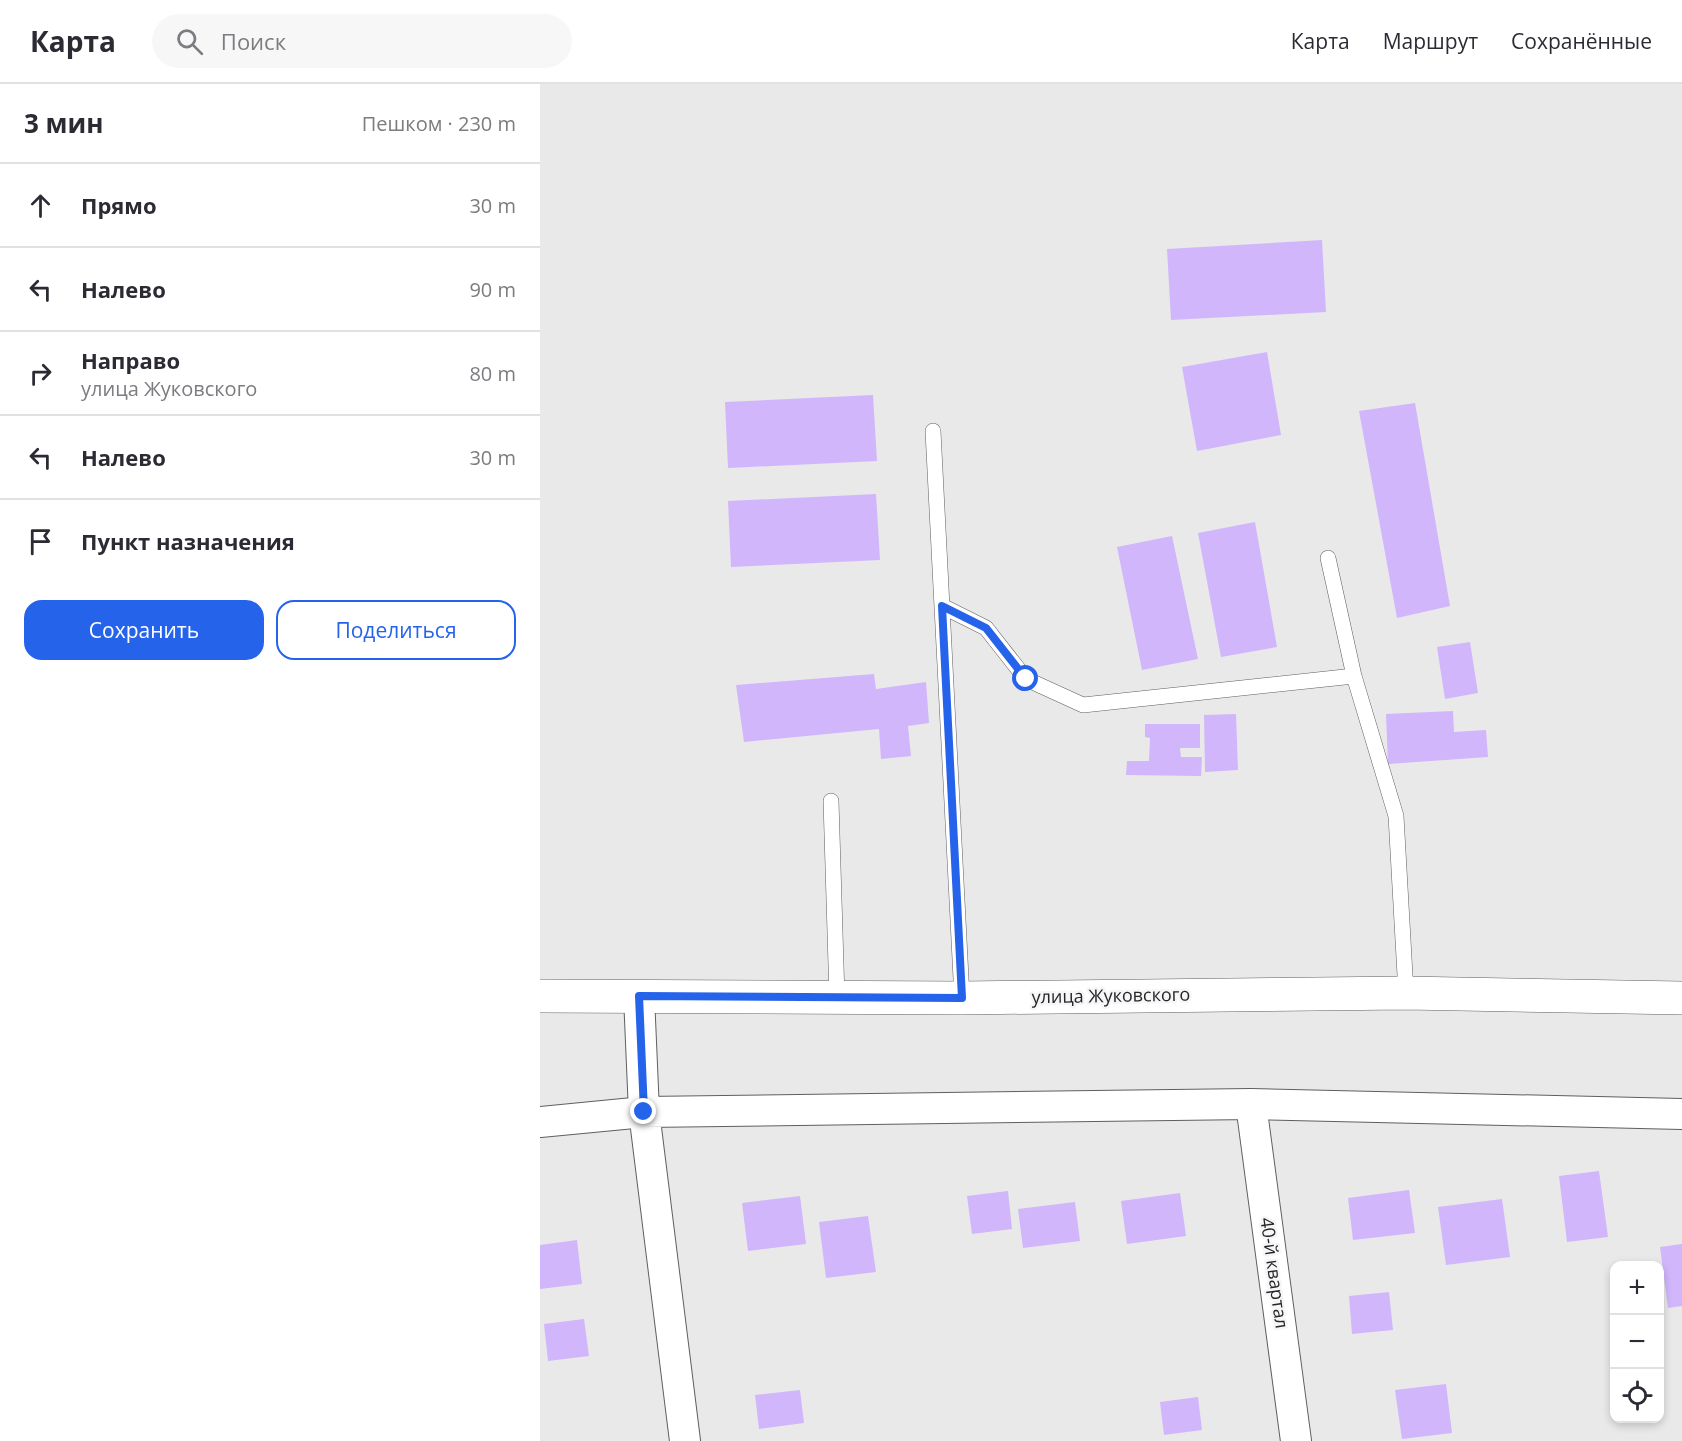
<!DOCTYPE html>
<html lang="ru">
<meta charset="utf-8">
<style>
:root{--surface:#fff;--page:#f7f7f7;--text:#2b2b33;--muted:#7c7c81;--line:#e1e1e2;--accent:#2563eb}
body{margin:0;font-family:"Open Sans",sans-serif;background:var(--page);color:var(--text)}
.controls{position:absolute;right:18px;bottom:18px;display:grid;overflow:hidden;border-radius:12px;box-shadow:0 3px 9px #0003}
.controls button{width:54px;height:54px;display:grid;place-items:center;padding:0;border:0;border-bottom:2px solid var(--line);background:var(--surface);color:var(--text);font:30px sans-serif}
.stop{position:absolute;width:18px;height:18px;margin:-14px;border:4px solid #2563eb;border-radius:50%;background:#fff}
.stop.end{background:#2563eb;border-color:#fff;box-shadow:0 2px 6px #0008}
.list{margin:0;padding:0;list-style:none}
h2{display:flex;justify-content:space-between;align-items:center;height:78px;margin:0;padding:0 24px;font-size:26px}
h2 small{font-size:20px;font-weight:400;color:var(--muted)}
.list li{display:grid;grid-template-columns:39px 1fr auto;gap:18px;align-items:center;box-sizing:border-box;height:84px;padding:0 24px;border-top:2px solid var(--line)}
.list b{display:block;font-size:22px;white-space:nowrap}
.list p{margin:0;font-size:20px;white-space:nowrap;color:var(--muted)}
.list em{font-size:20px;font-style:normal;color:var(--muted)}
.actions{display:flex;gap:12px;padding:18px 24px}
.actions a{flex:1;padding:14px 0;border:2px solid var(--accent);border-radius:18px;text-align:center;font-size:21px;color:var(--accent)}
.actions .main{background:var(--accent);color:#fff}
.icon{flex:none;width:33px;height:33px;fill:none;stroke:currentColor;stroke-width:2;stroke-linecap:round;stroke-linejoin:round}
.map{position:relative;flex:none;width:1142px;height:1357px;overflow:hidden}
header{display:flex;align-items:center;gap:36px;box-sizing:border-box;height:84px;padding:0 30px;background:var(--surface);border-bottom:2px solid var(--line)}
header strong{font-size:28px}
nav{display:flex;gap:33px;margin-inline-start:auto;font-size:21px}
.search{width:420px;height:54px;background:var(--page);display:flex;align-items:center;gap:15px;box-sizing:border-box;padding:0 21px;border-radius:33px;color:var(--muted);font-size:22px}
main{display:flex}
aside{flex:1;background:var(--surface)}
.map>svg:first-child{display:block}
</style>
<header>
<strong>Карта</strong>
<div class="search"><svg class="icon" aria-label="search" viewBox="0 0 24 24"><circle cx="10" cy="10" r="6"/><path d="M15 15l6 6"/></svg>Поиск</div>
<nav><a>Карта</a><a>Маршрут</a><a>Сохранённые</a></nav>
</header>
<main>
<aside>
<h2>3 мин<small>Пешком · 230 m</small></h2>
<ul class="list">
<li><svg class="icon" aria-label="ahead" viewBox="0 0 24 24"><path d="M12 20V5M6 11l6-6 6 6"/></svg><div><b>Прямо</b></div><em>30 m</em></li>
<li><svg class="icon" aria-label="left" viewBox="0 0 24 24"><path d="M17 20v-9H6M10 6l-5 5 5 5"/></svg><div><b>Налево</b></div><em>90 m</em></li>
<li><svg class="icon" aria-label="right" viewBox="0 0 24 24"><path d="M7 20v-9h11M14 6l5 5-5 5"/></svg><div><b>Направо</b><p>улица Жуковского</p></div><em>80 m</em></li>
<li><svg class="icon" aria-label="left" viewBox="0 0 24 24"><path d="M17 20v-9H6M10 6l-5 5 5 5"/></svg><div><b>Налево</b></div><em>30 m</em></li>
<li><svg class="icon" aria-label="arrive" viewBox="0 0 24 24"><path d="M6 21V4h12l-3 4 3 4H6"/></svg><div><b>Пункт назначения</b></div></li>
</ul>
<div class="actions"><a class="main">Сохранить</a><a>Поделиться</a></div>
</aside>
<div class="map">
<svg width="1142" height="1357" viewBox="0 0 1142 1357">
<rect width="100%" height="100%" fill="#e9e9ea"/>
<path fill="#d1b6fb" d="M782,156L786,228L631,236L627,165Z
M727,268L741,351L657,367L642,283Z
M333,311L337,377L188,384L185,318Z
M875,319L910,522L857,534L819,327Z
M336,410L340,476L191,483L188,417Z
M715,438L737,563L681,573L658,449Z
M632,452L658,575L602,586L577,463Z
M930,558L938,609L905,615L897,563Z
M334,590L336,605L386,598L389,639L368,642L371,672L341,675L339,645L204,658L196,601Z
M913,627L914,648L946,646L948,673L848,680L846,630Z
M696,630L698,686L665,688L664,631Z
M605,640H660V664H640L641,673H662L661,692L586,691L587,677H609L610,654L605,653Z
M1059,1087L1068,1153L1027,1158L1019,1092Z
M869,1106L875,1149L813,1156L808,1114Z
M468,1107L472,1145L432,1150L427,1112Z
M640,1109L646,1152L587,1160L581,1117Z
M260,1112L266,1160L208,1167L202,1119Z
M962,1115L970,1173L906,1181L898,1123Z
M535,1118L540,1157L483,1164L478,1125Z
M328,1132L336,1188L286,1194L279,1138Z
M37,1156L42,1200L0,1205V1161Z
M1142,1160V1222L1128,1224L1120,1163Z
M849,1208L853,1246L812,1250L809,1212Z
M44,1235L49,1272L8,1277L4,1240Z
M906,1300L912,1349L862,1355L855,1306Z
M260,1306L264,1339L219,1345L215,1311Z
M658,1313L662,1346L624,1351L620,1318Z"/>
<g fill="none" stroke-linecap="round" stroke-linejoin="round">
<defs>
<path id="service" d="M393,347L422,914
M402,522L446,544L486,595L543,621L814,592L788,474
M814,592L856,732L866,909
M291,717L297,914"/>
<path id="minor" d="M99,912L104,1028L145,1357
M711,1020L756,1357
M0,1038L104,1028L711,1020L1142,1030"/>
<path id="tertiary" d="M0,912L422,914L866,909L1142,914"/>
</defs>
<use href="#service" stroke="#5f5f60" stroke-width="16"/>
<use href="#minor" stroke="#5f5f60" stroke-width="32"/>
<use href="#tertiary" stroke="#5f5f60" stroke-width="34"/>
<use href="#service" stroke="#fff" stroke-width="15"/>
<use href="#minor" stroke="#fff" stroke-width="30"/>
<use href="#tertiary" stroke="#fff" stroke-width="33"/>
</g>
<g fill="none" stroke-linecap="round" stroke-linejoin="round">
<path stroke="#2563eb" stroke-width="8" d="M104,1028L99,912L422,914L402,522L446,544L486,595"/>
</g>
<g text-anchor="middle" stroke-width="5" stroke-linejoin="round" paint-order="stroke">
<g font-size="18" fill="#252525" stroke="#f6f6f8">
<text transform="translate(571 912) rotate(-1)" y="6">улица Жуковского</text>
<text transform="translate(734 1189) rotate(82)" y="6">40-й квартал</text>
</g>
</g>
</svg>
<div class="controls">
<button>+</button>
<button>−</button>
<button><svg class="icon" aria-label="locate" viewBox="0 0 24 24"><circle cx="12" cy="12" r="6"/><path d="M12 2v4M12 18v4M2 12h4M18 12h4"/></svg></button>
</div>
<div class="stop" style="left:486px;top:595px"></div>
<div class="stop end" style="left:104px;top:1028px"></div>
</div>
</main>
